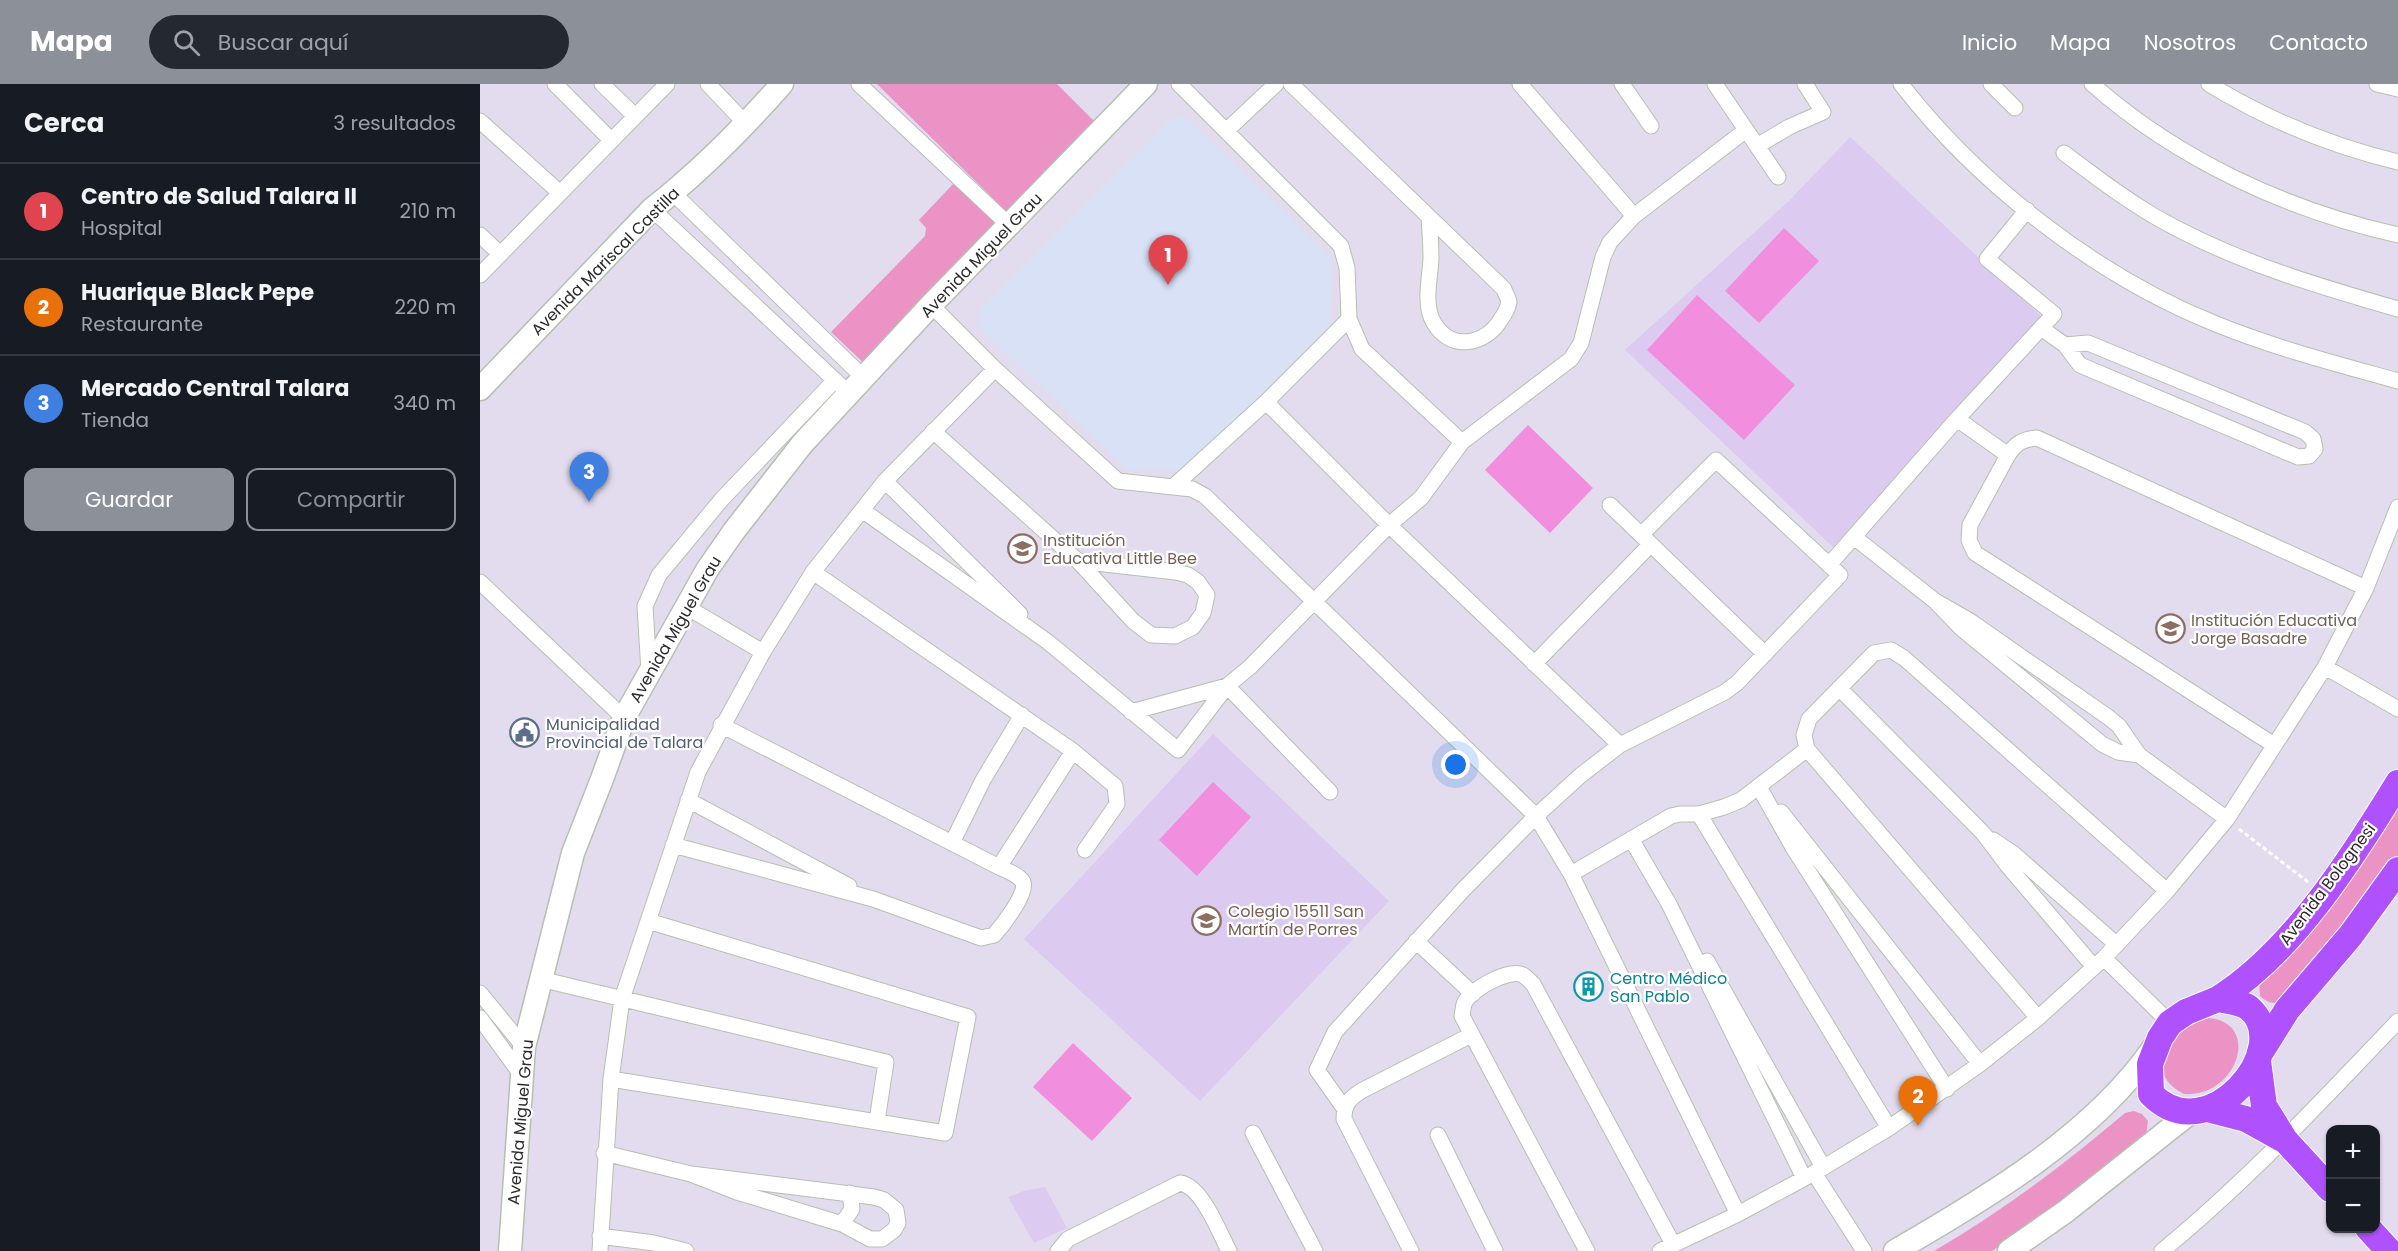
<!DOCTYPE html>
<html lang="es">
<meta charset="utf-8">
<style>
:root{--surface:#171b24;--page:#242831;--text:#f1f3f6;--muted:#9ea1a6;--line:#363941;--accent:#8c9099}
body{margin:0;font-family:Poppins,sans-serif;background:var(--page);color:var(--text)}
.controls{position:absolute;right:18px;bottom:18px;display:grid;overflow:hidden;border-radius:12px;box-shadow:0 2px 4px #0004}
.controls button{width:54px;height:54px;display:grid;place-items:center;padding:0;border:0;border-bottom:2px solid var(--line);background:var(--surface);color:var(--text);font:30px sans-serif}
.you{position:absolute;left:976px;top:681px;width:21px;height:21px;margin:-15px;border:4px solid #fff;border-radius:50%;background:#1a73e8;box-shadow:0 0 0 9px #1a73e833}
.badge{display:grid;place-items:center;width:39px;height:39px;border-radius:50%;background:var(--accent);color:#fff;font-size:20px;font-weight:700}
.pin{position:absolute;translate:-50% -50px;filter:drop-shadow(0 2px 3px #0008)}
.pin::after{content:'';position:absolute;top:32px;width:21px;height:18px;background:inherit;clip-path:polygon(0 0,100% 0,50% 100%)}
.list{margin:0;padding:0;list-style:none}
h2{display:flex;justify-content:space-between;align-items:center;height:78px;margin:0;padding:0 24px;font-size:26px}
h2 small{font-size:20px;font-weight:400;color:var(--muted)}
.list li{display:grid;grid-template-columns:39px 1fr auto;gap:18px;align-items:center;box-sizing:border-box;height:96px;padding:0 24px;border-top:2px solid var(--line)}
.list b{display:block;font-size:22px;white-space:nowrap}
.list p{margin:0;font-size:20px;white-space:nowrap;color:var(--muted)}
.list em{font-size:20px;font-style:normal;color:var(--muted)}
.actions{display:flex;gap:12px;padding:18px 24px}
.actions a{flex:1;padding:14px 0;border:2px solid var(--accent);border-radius:12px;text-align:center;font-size:21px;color:var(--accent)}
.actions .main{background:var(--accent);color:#fff}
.icon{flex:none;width:33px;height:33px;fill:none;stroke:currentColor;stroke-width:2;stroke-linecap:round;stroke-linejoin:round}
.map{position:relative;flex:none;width:1918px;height:1167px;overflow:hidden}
header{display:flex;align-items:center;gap:36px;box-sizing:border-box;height:84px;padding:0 30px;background:var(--accent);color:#fff}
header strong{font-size:28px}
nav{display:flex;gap:33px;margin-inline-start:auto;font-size:21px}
.search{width:420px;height:54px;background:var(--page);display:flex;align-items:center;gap:15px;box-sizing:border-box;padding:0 21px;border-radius:33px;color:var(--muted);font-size:22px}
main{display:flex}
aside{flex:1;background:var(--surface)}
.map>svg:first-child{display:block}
</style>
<header>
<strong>Mapa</strong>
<div class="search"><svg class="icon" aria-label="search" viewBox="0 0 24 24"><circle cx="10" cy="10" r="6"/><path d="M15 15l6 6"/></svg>Buscar aquí</div>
<nav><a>Inicio</a><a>Mapa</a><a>Nosotros</a><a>Contacto</a></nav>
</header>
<main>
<aside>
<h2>Cerca<small>3 resultados</small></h2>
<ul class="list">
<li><span class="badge" style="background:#e0444e">1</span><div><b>Centro de Salud Talara II</b><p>Hospital</p></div><em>210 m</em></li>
<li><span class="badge" style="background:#e8710a">2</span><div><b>Huarique Black Pepe</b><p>Restaurante</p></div><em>220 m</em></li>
<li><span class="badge" style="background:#3f7fe0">3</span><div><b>Mercado Central Talara</b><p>Tienda</p></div><em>340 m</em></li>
</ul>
<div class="actions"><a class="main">Guardar</a><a>Compartir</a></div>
</aside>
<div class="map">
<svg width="1918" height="1167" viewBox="0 0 1918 1167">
<rect width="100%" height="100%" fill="#e2dcee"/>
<path fill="#dccaf1" d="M1370,53L1563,234L1561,244L1353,463L1145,266L1310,116Z
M733,650L909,817L720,1017L544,855Z
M565,1103L587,1144L554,1159L528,1113L544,1107Z"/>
<path fill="#d9e1f6" d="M706,33L853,175L849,243L710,385H647L498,243V227L692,34Z"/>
<path fill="#ea93c4" d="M397,0H577L629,52L535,136Z
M474,99L513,137L516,147L390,285L351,248L445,152L446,144L439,136Z
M1918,717V772L1868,838L1801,918C1792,920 1788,919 1780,912L1779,895Z
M1721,934C1784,931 1760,1014 1704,1010C1676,996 1675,970 1696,948C1702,942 1713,938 1721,934Z
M1654,1027L1662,1030L1668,1037L1666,1053L1553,1140L1512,1167H1454C1523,1127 1585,1080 1645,1029Z"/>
<path fill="#f28ede" d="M1304,144L1339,177L1279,239L1245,207Z
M1217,211L1315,301L1264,356L1167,266Z
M1048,341L1113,404L1070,449L1005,386Z
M733,698L771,733L717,792L679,756Z
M593,959L652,1014L612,1057L553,1003Z"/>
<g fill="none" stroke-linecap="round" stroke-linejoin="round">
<defs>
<path id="street" d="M75,0L131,56
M122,0L155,32
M228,0L266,40
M379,0L530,142
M699,0L861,162L867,184L869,235L882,265L982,358
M811,0L1024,205C1025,209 1029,215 1029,218C1028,223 1024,231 1021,235C1006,261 971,268 954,239C943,222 950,194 951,175C951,161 950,147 949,134
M1040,0L1154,132
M1142,0L1171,42
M1235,0L1298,93
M1421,0C1499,101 1618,193 1736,240C1795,264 1857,280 1918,297
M1511,0L1535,24
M1612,0C1698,76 1807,126 1918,151
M1729,0C1788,36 1851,62 1918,78
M1897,0L1918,5
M0,37L79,108
M746,47L796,0
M1277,62L1309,43L1343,28L1325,0
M1584,69C1613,91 1642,113 1674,132C1750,176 1834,201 1918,225
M193,109L384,294
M172,125L360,301
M0,151L20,170
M0,191L187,0
M451,221L515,285L638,397L712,405L725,412L1056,732L1091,790L1258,1130
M1561,244L1585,261L1600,281L1818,373L1829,372L1835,365L1833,355L1825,348L1608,259L1585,261
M786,318L909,441L1140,661
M1477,335L1528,371
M453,347L598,477L653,537L671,551L695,552L713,543L723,529L727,511L718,498L708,491L696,488L598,477
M405,397L540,530
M694,402L786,318L869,235
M1130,421L1285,570
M382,426L568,558L698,666L747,602L770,583L909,441L941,414L982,358L1091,275L1101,259L1123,173L1130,158L1154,132L1266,46
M1374,453L1455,517L1482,545L1622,660L1638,668L1659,671
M1349,481L1477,335L1574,230L1507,175L1547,126
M333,488L593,667L635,702L637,720L605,766
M0,498L144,634
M1455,517L1490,537L1628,633L1639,642L1659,671L1747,735
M205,522L283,568
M1054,580L1171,460
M1845,583L1918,625
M169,588L165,522L179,491L242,415L355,296
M1359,604L1503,749L1527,781L1614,883
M651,628L747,602L850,708
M1794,661L1495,469L1489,456L1490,441L1528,371C1536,359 1543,355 1557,354L1886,504
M1279,703L1314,765L1467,1005
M208,716L369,802
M1301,728L1500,980
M1219,730L1409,1044
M1151,755L1189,820L1324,1094
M1513,756L1534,770L1636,860
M472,759L503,696L542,631
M193,761L393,815L501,854L514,851C522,842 548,809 543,798C539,791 526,786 519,783L241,641
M519,783L593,667
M1091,790L1191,732L1200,730H1219L1244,723L1261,716L1327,665
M936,857L993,910
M1624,874L1690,939
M1227,877L1343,1083
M60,895L406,978L397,1037
M0,909L44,963
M0,934L40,989
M1558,934L1327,665L1324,651L1329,635L1394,569L1411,566L1424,574L1687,807
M131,995L465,1049L488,933L168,837
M864,1024L837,986L855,948L982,807L1056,732L1101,691L1140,661L1245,608L1257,599L1360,491L1236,376L1161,451
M773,1049L835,1167
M958,1051L1015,1167
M124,1069L211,1090L257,1108L362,1140L390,1155H402L414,1146L418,1139L416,1126L404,1116L394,1113L211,1090
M1334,1089L1384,1167
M362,1140L372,1125L370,1109
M120,1152L174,1159L206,1167
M120,1167L131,995L142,915L218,688L283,568L333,488L405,397L515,285
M578,1167L588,1155L700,1099C722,1102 739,1148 749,1167
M931,1167L864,1035C864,1020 869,1015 881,1007L991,951
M1107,1167L982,932C983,928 983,921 985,918C992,905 1029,884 1043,891C1046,893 1050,897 1053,900L1193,1160
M1180,1167L1258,1130L1334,1089L1409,1044L1500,980L1558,934L1624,874L1687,807L1747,735L1845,583L1886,504L1918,423
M1682,1167C1767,1097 1842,1017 1918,937"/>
<path id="secondary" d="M0,305L172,125C220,88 262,45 302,0
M30,1167L44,963L93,769L122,695L144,634L227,486L254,447L323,359L451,221L666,0
M1415,1167C1507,1114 1613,1051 1674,963
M1529,1167L1585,1128L1710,1029"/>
<path id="primary" d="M1738,915C1748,917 1761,918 1769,924C1816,963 1728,1069 1671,1010L1670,980L1680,954L1690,939L1706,928Z
M1738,915C1813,868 1872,774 1918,699
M1782,966L1807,926L1871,851L1918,786
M1778,977L1784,1022L1805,1056L1850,1105
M1727,1025L1766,1035L1802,1055
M1888,1144L1909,1167"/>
</defs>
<use href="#street" stroke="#b6c0b0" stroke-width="17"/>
<use href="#secondary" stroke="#b6c0b0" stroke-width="25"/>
<use href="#primary" stroke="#fff" stroke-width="28"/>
<path stroke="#fff" stroke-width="3" stroke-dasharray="4.5 3" stroke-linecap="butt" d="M1759,745L1828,798"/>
<use href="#street" stroke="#fff" stroke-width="15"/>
<use href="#secondary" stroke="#fff" stroke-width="22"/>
<use href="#primary" stroke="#af52fe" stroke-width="26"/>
</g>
<defs>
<symbol id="school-ring" viewBox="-11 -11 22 22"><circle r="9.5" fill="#fff" stroke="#8d6e63" stroke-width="1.5"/><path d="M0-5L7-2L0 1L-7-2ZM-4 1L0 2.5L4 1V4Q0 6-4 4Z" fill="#8d6e63"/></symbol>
<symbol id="civic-ring" viewBox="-11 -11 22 22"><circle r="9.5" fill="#fff" stroke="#5c6f8a" stroke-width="1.5"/><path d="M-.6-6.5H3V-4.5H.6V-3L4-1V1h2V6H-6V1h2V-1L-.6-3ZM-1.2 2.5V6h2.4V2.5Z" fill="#5c6f8a"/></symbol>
<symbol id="building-ring" viewBox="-11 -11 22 22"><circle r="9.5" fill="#fff" stroke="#0f9aa8" stroke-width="1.5"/><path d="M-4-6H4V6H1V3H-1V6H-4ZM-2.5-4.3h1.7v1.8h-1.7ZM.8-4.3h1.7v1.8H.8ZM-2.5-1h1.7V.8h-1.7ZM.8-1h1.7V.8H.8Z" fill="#0f9aa8"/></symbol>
</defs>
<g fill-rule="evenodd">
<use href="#school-ring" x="526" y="448" width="33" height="33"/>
<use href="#school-ring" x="1674" y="528" width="33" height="33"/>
<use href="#civic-ring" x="28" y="632" width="33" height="33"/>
<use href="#school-ring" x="710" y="820" width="33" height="33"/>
<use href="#building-ring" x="1092" y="886" width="33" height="33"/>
</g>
<g text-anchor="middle" stroke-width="4.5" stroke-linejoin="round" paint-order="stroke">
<g font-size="16" fill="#2b2b2b" stroke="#fff">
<text transform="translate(501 171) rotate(-46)" y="6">Avenida Miguel Grau</text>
<text transform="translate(125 177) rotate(-45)" y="6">Avenida Mariscal Castilla</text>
<text transform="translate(195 545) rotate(-60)" y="6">Avenida Miguel Grau</text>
<text transform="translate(1847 800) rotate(-53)" y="6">Avenida Bolognesi</text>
<text transform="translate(40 1038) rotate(-85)" y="6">Avenida Miguel Grau</text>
</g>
<g font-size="16" fill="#785e54" stroke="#fff" text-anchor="start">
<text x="563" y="462">Institución<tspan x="563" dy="18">Educativa Little Bee</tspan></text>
<text x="1711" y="542">Institución Educativa<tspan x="1711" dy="18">Jorge Basadre</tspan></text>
<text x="748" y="833">Colegio 15511 San<tspan x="748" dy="18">Martín de Porres</tspan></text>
</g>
<g font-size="16" fill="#4e5e75" stroke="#fff" text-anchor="start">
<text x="66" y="646">Municipalidad<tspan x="66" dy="18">Provincial de Talara</tspan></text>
</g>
<g font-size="16" fill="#0d838f" stroke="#fff" text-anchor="start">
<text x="1130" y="900">Centro Médico<tspan x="1130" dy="18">San Pablo</tspan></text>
</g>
</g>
</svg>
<div class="controls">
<button>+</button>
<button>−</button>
</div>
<div class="you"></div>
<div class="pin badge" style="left:688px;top:201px;background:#e0444e">1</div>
<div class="pin badge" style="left:1438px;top:1042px;background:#e8710a">2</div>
<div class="pin badge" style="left:109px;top:418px;background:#3f7fe0">3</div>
</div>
</main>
